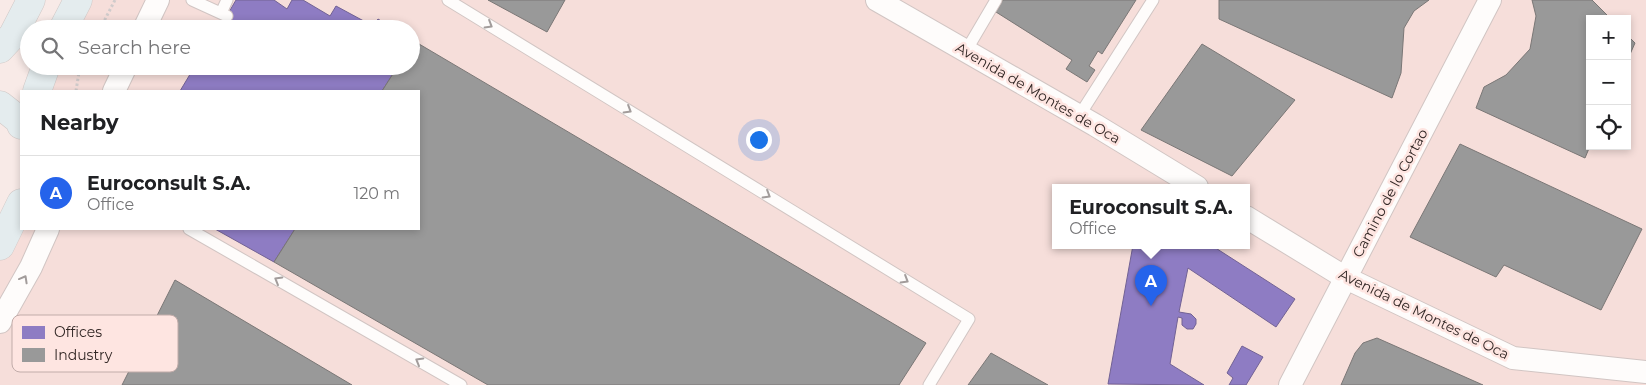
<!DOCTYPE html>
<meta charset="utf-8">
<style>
:root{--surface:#fff;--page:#f2f2f2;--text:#202124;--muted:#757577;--line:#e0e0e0;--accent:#2563eb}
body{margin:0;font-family:Montserrat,sans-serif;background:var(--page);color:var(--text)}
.controls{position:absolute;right:15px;top:15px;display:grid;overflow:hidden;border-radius:0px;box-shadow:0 2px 8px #0003}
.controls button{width:45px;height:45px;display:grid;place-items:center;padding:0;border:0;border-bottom:1px solid var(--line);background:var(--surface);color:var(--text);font:25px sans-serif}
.you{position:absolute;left:758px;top:139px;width:18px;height:18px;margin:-12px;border:4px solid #fff;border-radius:50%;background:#1a73e8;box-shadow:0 0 0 8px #1a73e833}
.badge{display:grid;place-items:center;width:32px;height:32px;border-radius:50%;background:var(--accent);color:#fff;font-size:16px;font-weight:700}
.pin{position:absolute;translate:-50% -41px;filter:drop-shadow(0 1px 2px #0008)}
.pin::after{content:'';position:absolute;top:26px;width:18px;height:15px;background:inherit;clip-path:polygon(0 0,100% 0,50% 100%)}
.popup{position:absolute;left:1052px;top:184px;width:198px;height:65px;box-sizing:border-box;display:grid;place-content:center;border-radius:0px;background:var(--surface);filter:drop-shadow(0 1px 4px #0005);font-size:16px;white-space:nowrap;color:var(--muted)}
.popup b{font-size:19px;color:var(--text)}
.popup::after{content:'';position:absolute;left:50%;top:100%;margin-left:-10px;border:10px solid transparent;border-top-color:var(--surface)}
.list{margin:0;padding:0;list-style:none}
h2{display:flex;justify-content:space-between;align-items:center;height:65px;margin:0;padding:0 20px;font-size:21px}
h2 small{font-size:16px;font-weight:400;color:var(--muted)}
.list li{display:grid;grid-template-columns:32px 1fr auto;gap:15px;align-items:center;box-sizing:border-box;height:75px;padding:0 20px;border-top:1px solid var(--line)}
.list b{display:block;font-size:19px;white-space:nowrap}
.list p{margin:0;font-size:16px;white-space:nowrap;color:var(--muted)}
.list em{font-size:16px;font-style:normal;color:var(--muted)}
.icon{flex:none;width:28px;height:28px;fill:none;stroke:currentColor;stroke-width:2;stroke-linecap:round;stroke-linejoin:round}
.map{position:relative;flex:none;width:1646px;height:385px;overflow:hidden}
.search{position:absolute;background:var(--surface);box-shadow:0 2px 8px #0003;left:20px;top:20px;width:400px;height:55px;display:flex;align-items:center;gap:12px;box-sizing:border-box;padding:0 18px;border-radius:28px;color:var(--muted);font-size:19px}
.panel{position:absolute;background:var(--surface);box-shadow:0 2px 8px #0003;left:20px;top:90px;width:400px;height:140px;border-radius:0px}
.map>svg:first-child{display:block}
</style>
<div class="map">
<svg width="1646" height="385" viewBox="0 0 1646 385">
<rect width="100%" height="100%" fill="#f8eae7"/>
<path fill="#f6deda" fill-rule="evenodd" d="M78,0H1646V385H0V246L21,229H419V91H37L46,66H411V29H63ZM1590,19H1627V146H1590ZM1056,187H1246V245H1056Z"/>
<path fill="#8e7cc3" stroke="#726294" d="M236,0H274L287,9L292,0H303L330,16L336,6L373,26L378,19L394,29H219Z
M195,66H398L382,91H180Z
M215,229H295L274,262Z
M1133,245H1211L1295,299L1276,327L1188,268L1179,312L1191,314L1196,319V324L1193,329H1187L1182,325V318L1178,317L1170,364L1204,385L1108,384Z
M1242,346L1263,357L1246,385H1229L1233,378L1227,373Z"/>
<path fill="#999" stroke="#7a7776" d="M488,0H565L547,32Z
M1003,0H1136L1102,54L1098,51L1089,66L1095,70L1087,82L1066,69L1072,60L996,12Z
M1219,0H1429L1414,11L1404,28L1401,73L1392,98L1219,19Z
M1532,0H1592L1611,19H1590V146L1585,158L1476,108L1484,87L1506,75L1530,49L1536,16Z
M1627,35L1635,43L1627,61Z
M414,41L926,343L899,385H488L274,262L295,229H419V91H382L398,66H411V46Z
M1202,44L1295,100L1232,176L1141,130Z
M1460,144L1642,229L1601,310L1504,265L1496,277L1410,237Z
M175,280L352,385H122Z
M1377,338L1483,385H1341L1355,353L1363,343Z
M991,353L1048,385H968Z"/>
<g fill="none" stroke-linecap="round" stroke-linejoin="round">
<defs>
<path id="lane" d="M192,0L227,16
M448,0L969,319L929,385
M221,13L227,0
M966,51L996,0
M1079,116L1153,0
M189,229L461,385"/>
<path id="street" d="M877,0L1095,125L1197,187
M144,29L158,0
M114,91L126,66
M1246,217L1346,278L1513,358L1646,372
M0,322L31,267L48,229
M1290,385L1490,0"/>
<path id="primary" d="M63,29L78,0
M0,49L13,35L31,0
M37,91L46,66
M0,105L19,120L21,125
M0,246L21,203"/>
</defs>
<use href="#lane" stroke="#d1c5c3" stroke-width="13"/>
<use href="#street" stroke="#d1c5c3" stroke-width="24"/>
<use href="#primary" stroke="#d0c8c6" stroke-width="29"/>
<path stroke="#d0cbcb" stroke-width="3" stroke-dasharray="2.5 2.5" stroke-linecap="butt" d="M100,29L115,0
M76,91L79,72L82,66"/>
<use href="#lane" stroke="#fefcfb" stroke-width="11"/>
<use href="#street" stroke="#fefcfb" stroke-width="22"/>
<use href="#primary" stroke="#e4ecee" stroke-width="28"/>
</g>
<defs><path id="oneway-chevron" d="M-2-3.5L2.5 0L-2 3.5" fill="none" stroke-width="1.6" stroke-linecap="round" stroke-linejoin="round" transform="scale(1.25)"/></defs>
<g stroke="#a29c9b">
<use href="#oneway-chevron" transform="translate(489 25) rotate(31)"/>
<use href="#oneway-chevron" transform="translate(628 110) rotate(31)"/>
<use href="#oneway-chevron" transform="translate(767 195) rotate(31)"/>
<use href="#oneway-chevron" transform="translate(24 279) rotate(-61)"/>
<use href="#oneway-chevron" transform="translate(278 280) rotate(-150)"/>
<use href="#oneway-chevron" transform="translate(905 280) rotate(31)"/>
<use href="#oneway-chevron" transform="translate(419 361) rotate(-150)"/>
</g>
<g text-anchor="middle" stroke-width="5" stroke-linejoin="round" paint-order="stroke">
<g font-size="14" fill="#322725" stroke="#fee5e1">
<text transform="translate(1038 93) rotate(30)" y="5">Avenida de Montes de Oca</text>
<text transform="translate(1390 193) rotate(-62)" y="5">Camino de lo Cortao</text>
<text transform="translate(1424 314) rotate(26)" y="5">Avenida de Montes de Oca</text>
</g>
</g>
<rect x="12" y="315" width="166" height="57" rx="8" fill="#fee5e1" stroke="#c1aca9" stroke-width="1"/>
<rect x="22" y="326" width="23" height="13" fill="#8e7cc3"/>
<rect x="22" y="348" width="23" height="14" fill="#999"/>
<g font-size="14" fill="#322725">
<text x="54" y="337">Offices</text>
<text x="54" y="360">Industry</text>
</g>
</svg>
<div class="controls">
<button>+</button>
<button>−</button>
<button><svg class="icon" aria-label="locate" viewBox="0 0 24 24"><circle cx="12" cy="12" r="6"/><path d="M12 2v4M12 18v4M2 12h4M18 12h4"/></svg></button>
</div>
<div class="you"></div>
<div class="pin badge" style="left:1151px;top:306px">A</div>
<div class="popup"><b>Euroconsult S.A.</b>Office</div>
<div class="search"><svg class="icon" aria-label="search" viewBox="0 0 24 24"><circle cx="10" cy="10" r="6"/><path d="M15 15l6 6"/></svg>Search here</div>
<section class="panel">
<h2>Nearby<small></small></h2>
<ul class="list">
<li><span class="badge">A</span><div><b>Euroconsult S.A.</b><p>Office</p></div><em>120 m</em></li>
</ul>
</section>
</div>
